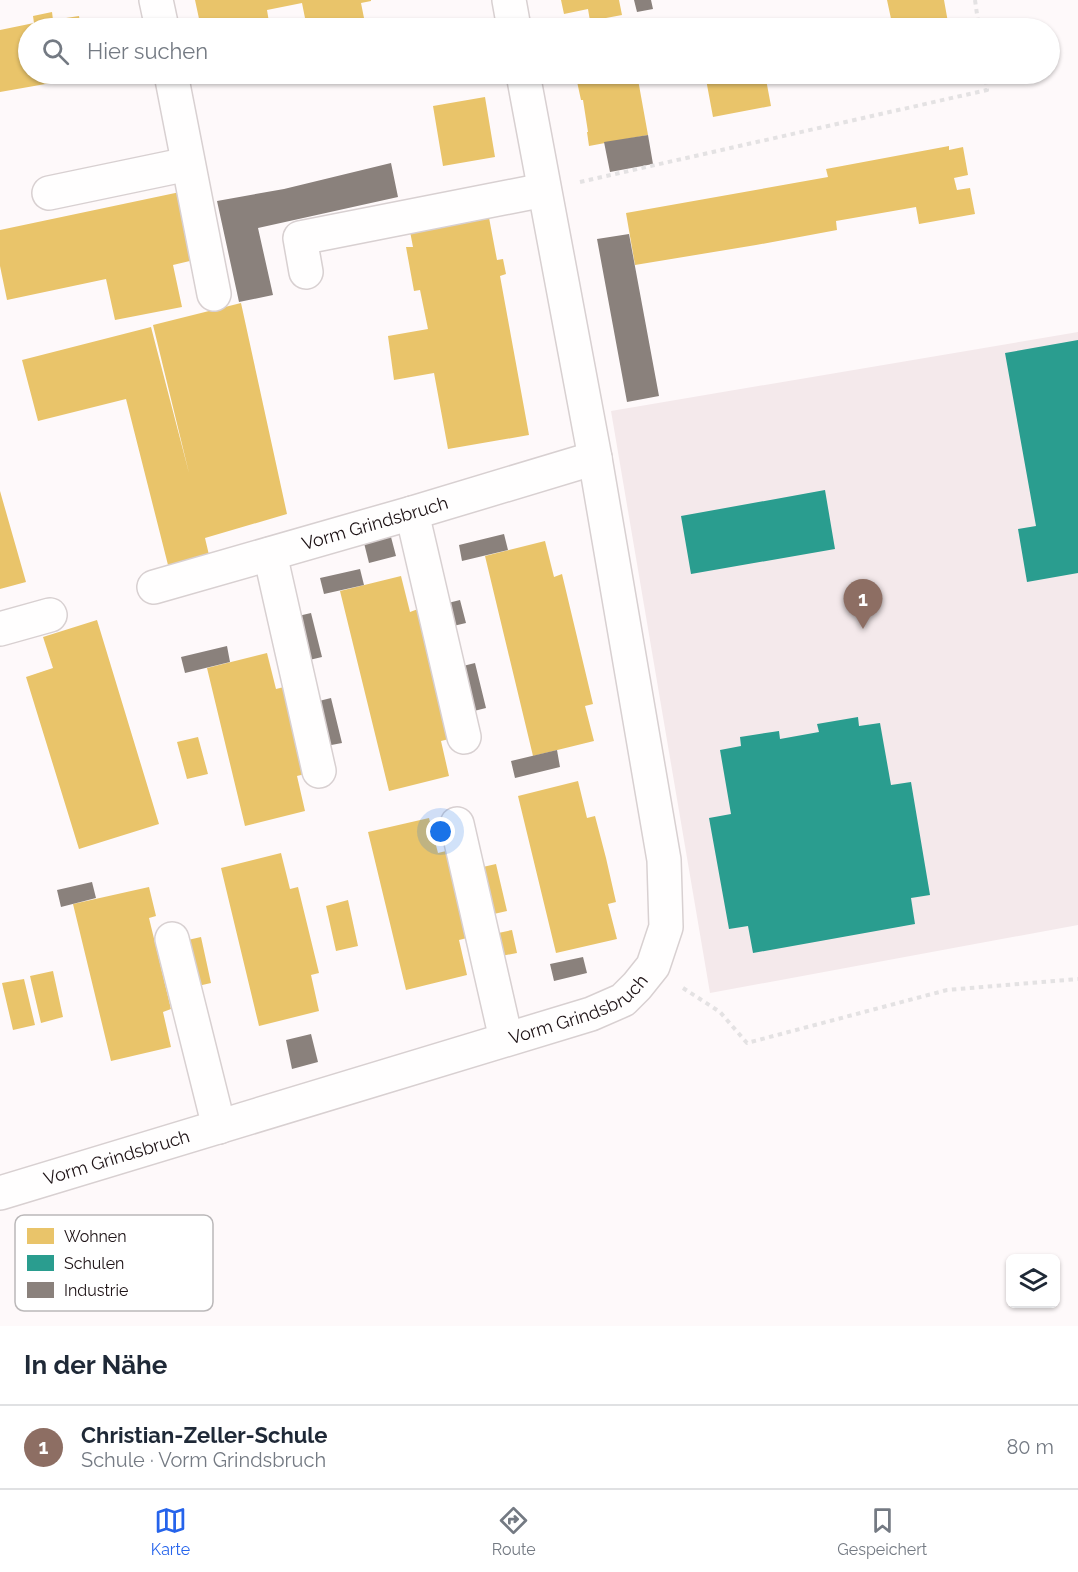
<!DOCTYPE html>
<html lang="de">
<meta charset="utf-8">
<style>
:root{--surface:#fff;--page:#f6f6f7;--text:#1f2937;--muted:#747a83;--line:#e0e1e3;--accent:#2563eb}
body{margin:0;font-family:Raleway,sans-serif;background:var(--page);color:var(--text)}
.controls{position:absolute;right:18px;bottom:18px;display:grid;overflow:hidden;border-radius:9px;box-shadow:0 2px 4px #0004}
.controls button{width:54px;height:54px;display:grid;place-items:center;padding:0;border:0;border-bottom:2px solid var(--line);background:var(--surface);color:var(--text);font:30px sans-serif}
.you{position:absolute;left:441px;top:832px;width:21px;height:21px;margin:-15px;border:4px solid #fff;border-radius:50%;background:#1a73e8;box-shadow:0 0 0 9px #1a73e833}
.badge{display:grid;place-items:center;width:39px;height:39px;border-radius:50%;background:var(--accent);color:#fff;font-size:20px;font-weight:700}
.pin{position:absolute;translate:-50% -50px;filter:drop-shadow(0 2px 3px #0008)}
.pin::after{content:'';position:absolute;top:32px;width:21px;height:18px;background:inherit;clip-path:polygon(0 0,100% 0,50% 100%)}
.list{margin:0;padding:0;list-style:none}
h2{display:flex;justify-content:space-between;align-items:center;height:78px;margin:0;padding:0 24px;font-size:26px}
h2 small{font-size:20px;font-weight:400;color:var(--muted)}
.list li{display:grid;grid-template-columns:39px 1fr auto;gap:18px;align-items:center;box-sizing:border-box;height:84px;padding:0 24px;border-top:2px solid var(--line)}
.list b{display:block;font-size:22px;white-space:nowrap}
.list p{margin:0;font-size:20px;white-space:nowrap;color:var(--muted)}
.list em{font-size:20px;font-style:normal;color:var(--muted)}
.icon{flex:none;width:33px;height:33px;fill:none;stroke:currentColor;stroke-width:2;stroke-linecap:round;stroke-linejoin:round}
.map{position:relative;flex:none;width:1078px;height:1326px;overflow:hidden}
.search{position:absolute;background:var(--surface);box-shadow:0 2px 4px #0004;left:18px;right:18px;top:18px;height:66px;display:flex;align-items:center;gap:15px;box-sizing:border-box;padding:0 21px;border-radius:33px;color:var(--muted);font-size:22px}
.sheet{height:162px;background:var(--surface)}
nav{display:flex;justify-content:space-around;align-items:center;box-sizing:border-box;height:84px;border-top:2px solid var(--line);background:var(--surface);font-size:16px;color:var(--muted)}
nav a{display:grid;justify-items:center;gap:3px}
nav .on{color:var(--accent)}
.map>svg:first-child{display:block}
</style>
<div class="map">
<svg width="1078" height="1326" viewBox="0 0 1078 1326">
<rect width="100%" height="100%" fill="#fef9fa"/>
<path fill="#f4e9eb" d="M1078,332V925L710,993L611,411Z"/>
<path fill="#e9c46a" d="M195,0H371V1L361,3L364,18L307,28L302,3L267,10L269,22L234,28H201Z
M561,0H619L622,15L590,21L588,9L564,14Z
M887,0H944L949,28H893Z
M52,12L53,20L79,16L81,28H28V74H90L91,76L0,92V30L34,23L33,16Z
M577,74H637L648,135L589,146L587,132H588L583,100H581L576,77L578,76Z
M705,74H765L771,106L713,117Z
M485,97L495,157L443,166L433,106Z
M949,146V150L963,147L968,175L954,178L957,190L970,188L975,214L919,224L916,207L836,221L837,230L756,245L635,265L626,213L828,177L826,169Z
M180,192L194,260L173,265L182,307L115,320L106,279L7,300L0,266V230Z
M487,207L497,260L503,259L506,274L500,276L529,435L448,449L434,373L394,380L388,336L428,329L420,290L414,291L406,247H413L408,221Z
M241,303L287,514L205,538L209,555L168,565L126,399L38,421L22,360L151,327L189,473L153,325Z
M0,491L26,582L0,589Z
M545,541L554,577L562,574L593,704L585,706L594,741L533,756L485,556Z
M401,576L410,612L418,609L449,739L441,741L449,776L389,791L340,591Z
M97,620L159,824L79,849L26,677L53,668L43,637Z
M267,653L276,689L284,687L305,774L297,776L305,811L245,826L207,668Z
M198,737L208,774L187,779L177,742Z
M578,781L587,818L595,816L606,858L616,902L608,904L617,939L556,953L518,796Z
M429,818L438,853L446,851L467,938L459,940L467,975L406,990L368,832Z
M281,853L290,889L298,887L319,973L311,975L319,1011L259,1026L221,868Z
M496,864L507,911L485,916L474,869Z
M149,887L156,916L149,918L171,1009L163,1012L171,1047L111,1061L73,904Z
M348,900L358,946L336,951L326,906Z
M512,930L517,953L496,957L489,935Z
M201,937L211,983L189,988L179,942Z
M53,971L63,1017L41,1023L30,976Z
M24,979L35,1025L13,1030L2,983Z"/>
<path fill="#2a9d8f" d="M1078,340V573L1027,582L1018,529L1036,526L1005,353Z
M825,490L835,549L691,574L681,516Z
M858,717L859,726L880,723L891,785L911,782L930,895L911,898L915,924L753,953L748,926L729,929L709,818L731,814L720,750L741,746L740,737L779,731L780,739L819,732L817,724Z"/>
<path fill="#8a817c" d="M634,0H651L653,9L637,12Z
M263,74H283L284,77L264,81Z
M648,135L653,164L610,172L604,142Z
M391,163L398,197L258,228L273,295L239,302L217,201L284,189Z
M629,234L659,396L627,402L597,239Z
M504,534L508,550L462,561L459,545Z
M391,537L396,556L369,563L364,543Z
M360,569L364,585L324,594L320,578Z
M460,600L466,623L449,627L444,604Z
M311,613L322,657L305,661L294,617Z
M227,646L230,662L185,673L181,657Z
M475,663L486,708L470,712L459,667Z
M331,698L342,743L326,746L315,702Z
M557,750L560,767L515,778L511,761Z
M92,882L96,898L61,907L57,890Z
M583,957L587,973L554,981L550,964Z
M311,1034L318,1062L292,1069L286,1040Z"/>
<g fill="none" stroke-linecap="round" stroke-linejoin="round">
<defs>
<g id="minor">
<path d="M156,0L162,28"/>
<path d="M509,0L514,28"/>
<path d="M171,74L214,294"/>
<path d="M49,193L188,164"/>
<path d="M306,272L300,238L544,190"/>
<path d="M412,513L464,737"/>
<path d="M270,554L319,771"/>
<path id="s1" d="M154,587L412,513L595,458"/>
<path d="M0,629L50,615"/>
<path d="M457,824L506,1039"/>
<path d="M172,939L219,1127"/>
<path id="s2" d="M0,1193L591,1014L623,1000L637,986L653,966L666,927L664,860L595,458L523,74"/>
</g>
</defs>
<use href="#minor" stroke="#d8d0d1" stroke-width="36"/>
<path stroke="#e4e2e3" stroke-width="4" stroke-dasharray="4.5 4.5" stroke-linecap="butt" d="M975,0L979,28
M580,182L987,90L985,74
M683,988L720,1012L747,1043L947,990L1078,979"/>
<use href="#minor" stroke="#fffefe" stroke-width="33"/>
</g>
<g text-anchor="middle" stroke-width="6" stroke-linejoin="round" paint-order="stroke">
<g font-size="18" fill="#1d1215" stroke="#fff">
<text dy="6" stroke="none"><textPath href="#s1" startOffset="230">Vorm Grindsbruch</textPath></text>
<text dy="6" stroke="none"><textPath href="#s2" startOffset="608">Vorm Grindsbruch</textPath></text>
<text dy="6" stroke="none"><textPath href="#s2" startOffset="122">Vorm Grindsbruch</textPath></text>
</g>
</g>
<rect x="15" y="1215" width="198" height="96" rx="9" fill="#fff" stroke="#bbb8b9" stroke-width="1.5"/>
<rect x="27" y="1228" width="27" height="16" fill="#e9c46a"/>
<rect x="27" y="1255" width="27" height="16" fill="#2a9d8f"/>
<rect x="27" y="1282" width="27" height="16" fill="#8a817c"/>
<g font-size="16" fill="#1d1215">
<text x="64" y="1242">Wohnen</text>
<text x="64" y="1269">Schulen</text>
<text x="64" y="1296">Industrie</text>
</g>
</svg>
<div class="controls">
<button><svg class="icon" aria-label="layers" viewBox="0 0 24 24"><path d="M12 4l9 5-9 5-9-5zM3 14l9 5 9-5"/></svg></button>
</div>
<div class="you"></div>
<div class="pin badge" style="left:863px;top:629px;background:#8d6e63">1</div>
<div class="search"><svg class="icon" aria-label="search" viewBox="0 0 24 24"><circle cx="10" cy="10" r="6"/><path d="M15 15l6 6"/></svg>Hier suchen</div>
</div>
<section class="sheet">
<h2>In der Nähe<small></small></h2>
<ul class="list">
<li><span class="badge" style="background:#8d6e63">1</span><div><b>Christian-Zeller-Schule</b><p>Schule · Vorm Grindsbruch</p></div><em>80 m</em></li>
</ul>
</section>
<nav>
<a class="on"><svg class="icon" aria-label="map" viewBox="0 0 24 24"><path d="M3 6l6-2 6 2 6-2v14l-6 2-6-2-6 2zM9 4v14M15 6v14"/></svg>Karte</a>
<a><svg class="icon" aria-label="directions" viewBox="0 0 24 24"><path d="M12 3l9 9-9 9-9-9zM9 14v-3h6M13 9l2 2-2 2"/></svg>Route</a>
<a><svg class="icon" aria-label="saved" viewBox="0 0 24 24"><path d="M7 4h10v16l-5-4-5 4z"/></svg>Gespeichert</a>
</nav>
